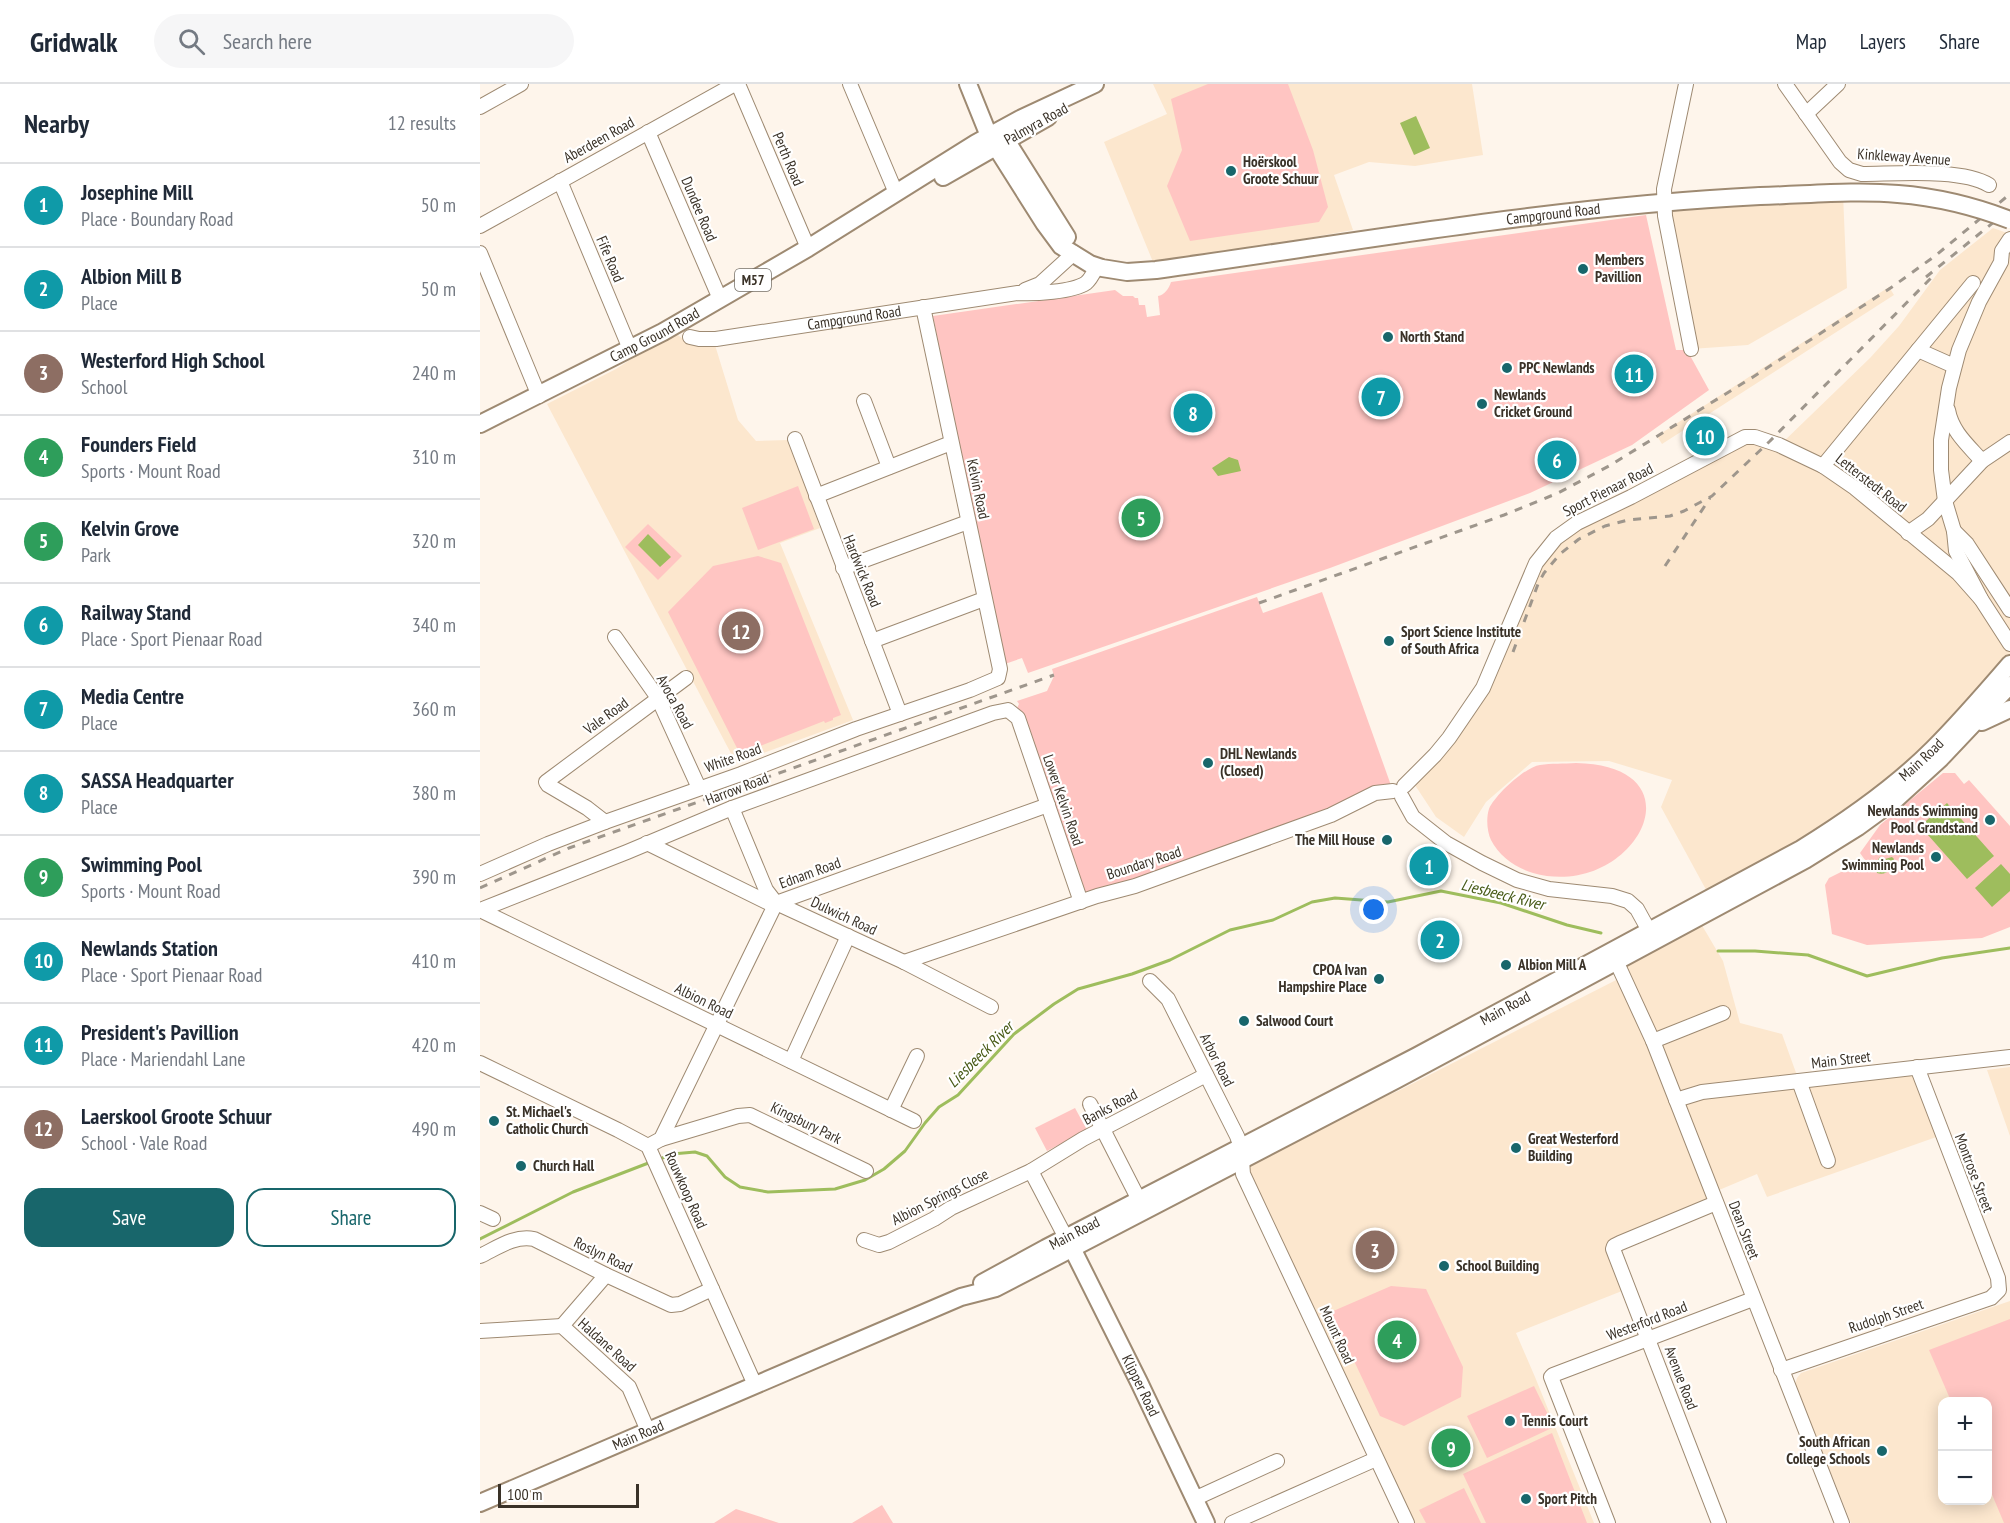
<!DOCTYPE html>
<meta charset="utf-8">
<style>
:root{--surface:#fff;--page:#f6f6f7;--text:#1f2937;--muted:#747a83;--line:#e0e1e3;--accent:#18666b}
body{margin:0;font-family:"PT Sans Narrow",sans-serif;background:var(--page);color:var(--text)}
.controls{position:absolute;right:18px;bottom:18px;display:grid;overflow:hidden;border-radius:12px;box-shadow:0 3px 15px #0003}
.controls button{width:54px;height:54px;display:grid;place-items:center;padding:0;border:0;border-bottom:2px solid var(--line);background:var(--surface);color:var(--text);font:30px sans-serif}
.scale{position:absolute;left:18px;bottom:15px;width:141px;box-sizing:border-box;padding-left:6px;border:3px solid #3a3228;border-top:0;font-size:16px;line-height:21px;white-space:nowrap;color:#3a3228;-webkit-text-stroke:4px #fff;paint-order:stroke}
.you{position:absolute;left:894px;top:826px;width:21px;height:21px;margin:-15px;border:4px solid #fff;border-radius:50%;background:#1a73e8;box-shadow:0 0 0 9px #1a73e833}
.badge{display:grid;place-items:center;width:39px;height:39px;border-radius:50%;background:var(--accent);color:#fff;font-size:20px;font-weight:700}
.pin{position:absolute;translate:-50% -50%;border:3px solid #fff;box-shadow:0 2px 6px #0006}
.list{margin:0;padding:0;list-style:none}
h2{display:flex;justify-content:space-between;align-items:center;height:78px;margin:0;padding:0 24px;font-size:26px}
h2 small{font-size:20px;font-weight:400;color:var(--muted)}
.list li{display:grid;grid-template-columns:39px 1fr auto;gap:18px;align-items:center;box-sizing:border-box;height:84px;padding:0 24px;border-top:2px solid var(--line)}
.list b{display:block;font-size:22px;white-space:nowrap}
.list p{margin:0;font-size:20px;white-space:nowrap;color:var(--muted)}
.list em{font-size:20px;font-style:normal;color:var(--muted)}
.actions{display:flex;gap:12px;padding:18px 24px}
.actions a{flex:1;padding:14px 0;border:2px solid var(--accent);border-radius:18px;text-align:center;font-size:21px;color:var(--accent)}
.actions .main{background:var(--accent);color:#fff}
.icon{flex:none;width:33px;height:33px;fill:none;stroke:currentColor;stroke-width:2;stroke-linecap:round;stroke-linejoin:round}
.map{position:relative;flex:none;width:1530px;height:1439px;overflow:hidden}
header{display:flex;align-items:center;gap:36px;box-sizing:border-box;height:84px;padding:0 30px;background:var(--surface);border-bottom:2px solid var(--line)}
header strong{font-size:28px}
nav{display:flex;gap:33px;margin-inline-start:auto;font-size:21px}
.search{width:420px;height:54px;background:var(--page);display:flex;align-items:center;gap:15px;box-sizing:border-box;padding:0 21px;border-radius:33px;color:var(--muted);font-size:22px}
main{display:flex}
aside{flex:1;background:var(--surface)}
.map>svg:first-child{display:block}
</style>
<header>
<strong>Gridwalk</strong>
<div class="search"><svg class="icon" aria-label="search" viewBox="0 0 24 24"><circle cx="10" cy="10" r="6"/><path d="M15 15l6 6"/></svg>Search here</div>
<nav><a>Map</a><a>Layers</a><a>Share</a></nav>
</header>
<main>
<aside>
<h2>Nearby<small>12 results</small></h2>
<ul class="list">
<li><span class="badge" style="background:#0f9aa8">1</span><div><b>Josephine Mill</b><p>Place · Boundary Road</p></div><em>50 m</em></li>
<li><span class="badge" style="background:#0f9aa8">2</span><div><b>Albion Mill B</b><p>Place</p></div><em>50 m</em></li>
<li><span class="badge" style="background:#8d6e63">3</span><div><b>Westerford High School</b><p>School</p></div><em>240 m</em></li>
<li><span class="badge" style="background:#2e9e5b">4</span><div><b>Founders Field</b><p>Sports · Mount Road</p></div><em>310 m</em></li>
<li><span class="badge" style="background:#2e9e5b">5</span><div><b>Kelvin Grove</b><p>Park</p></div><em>320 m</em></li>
<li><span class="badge" style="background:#0f9aa8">6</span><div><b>Railway Stand</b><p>Place · Sport Pienaar Road</p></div><em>340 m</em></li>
<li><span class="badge" style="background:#0f9aa8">7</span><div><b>Media Centre</b><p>Place</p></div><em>360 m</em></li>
<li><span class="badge" style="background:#0f9aa8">8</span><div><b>SASSA Headquarter</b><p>Place</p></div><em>380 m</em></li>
<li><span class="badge" style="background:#2e9e5b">9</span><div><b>Swimming Pool</b><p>Sports · Mount Road</p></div><em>390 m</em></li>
<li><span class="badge" style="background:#0f9aa8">10</span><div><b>Newlands Station</b><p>Place · Sport Pienaar Road</p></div><em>410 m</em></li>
<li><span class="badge" style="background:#0f9aa8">11</span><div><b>President's Pavillion</b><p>Place · Mariendahl Lane</p></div><em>420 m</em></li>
<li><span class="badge" style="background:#8d6e63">12</span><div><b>Laerskool Groote Schuur</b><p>School · Vale Road</p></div><em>490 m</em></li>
</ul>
<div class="actions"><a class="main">Save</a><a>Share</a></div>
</aside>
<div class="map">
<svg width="1530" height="1439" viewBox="0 0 1530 1439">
<rect width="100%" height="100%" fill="#fef5eb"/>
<path fill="#fce7ce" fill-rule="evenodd" d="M673,0H992L1003,71L935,82L889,78L854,91L873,146L703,176L673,178L624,58L687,30Z
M1363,110L1367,204L1268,261L1211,265L1184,128L1230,114Z
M1513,144L1530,150V601L1490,644L1236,824L1181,723L1192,696L1129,677L1052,678L1006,718L984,753L956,733L931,695L983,635L1056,479L1076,454L1256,356L1300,361L1390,274L1419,242L1460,186Z
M1409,203L1414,211L1182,360L1177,352Z
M198,251L204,256L235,261L258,336L276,357L309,356L340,444L300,459L373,636L256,679L67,320L136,285L185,253Z
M1217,833L1243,877L1260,939L1302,950L1319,997L1437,983L1462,1051L1287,1113L1277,1090L1232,1109L1236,1119L1134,1162L1147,1205L1036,1249L1055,1293L1114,1439H927L753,1083L755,1075L918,1007L1144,892L1137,877Z
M1530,983V1052L1507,986Z
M1530,1217V1439H1371L1315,1300L1317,1294L1321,1289ZM1462,1318H1508V1416H1462Z"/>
<path fill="#ffc5c2" d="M728,0H808L833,66L848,123L839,138L710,157L687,102L702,66L691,15Z
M1166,131L1196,266H1207L1229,306L1152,361L1050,409L850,484L548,589L542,574L522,581L453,232L635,206L643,212H653L655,214H658L659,221H665L667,233L680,231L678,212C684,211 689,205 691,198Z
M318,402L334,445L278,466L262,424Z
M168,440L202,472L178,496L145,463Z
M278,472L301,479L361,631L353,634V636L345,639L344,637L260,670L188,528L233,482Z
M842,508L913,707L601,818L534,630L539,620L537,617L567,607L574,592L572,585L777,513L783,529Z
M1096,679C1227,682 1152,817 1053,789C1036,784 1019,772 1011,756C1007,748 1006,734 1009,725C1015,711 1045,683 1060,681C1071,679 1084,680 1096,679Z
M1463,689H1475L1484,700L1489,696L1530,742V843L1502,854L1387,861L1352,850L1345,801L1349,794L1385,776L1380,769L1400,741Z
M595,1024L607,1046L567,1067L555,1044Z
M911,1202L946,1205L983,1283L981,1313L924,1342L900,1332L851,1228Z
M1530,1235V1439H1524L1508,1401V1318L1471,1317L1449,1266Z
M1054,1302L1074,1343L1007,1374L987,1332Z
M1072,1349L1107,1439H1006L983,1390Z
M984,1404L1001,1439H946L939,1426Z
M402,1421L413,1439H372Z
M256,1425L299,1439H234Z"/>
<path fill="#9ebd5d" d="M936,32L950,64L934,71L920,39Z
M749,373L758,376L761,387L738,392L732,384Z
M168,450L191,473L180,483L158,461Z
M1467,719L1514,772L1487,795L1440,742Z
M1400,773L1405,775L1412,773L1414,775C1414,785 1406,792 1397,789C1395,782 1395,779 1400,773Z
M1521,780L1530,790V807L1512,823L1495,804Z
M982,1346L992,1367L960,1382L950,1361Z"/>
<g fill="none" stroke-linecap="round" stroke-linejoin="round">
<path stroke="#9ebd5d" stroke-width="3" d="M1238,867H1275L1328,871L1387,892L1462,874L1530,864
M180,1075L192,1070L215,1068L227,1072L245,1093L260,1103L288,1108L355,1105L385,1096L404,1085L425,1067L445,1039L459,1023L478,1011L534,950L574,920L598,905L652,890L690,876L750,846L793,836L832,818L855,814L908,818L961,807L1021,819L1087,841L1121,849
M0,1155L93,1108L171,1078"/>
<defs>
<g id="minor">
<path d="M258,0L328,164"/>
<path d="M370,0L416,109"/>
<path d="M1206,0L1184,105L1185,132L1211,265"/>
<path d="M1305,0L1360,78L1369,86L1382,90C1415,90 1482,84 1509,101"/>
<path d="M0,23L41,0"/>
<path d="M1326,30L1358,0"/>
<path d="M168,48L240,215"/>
<path d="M80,97L150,265"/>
<path d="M0,142L255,0"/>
<path d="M1530,155L1522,167L1521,178L1499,218L1479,266L1469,304L1461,356V386L1465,417L1474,447L1476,467L1501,515L1530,560"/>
<path d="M0,169L59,312"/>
<path d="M545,206L560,200L594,169"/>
<path id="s1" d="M210,253L219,255H236L538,209C553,210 593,208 606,199C611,195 614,188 617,182"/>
<path d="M1438,266L1474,282"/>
<path d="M384,317L409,383"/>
<path d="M1468,326C1472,348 1488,361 1502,377"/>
<path d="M315,355L420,630"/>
<path d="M1343,382L1493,199"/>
<path d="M336,412L471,359"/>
<path d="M1474,447L1487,460L1530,526"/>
<path d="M1428,449L1448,435L1502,377L1530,358"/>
<path d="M363,484L488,438"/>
<path d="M135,553L178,614L219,704"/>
<path d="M392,557L504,515"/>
<path d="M924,702L955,671L969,654L1003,604L1056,479L1076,454L1097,439L1151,413L1265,353H1275L1299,361L1343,382L1375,404L1478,489L1501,515"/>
<path d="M922,713L933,733L966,759L1002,779L1037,796L1069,805L1132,812L1148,817L1157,825L1173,854"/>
<path d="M252,724L286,806L296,819L424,878L511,923"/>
<path d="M125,738L107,724L68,701L66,698L206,594"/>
<path d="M167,759L295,822"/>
<path d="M0,790L68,760L125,738L261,690L376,645L490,606L518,594L520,585L443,223"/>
<path d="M0,826L147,768L252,724L513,629L528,626L538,634L601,818"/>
<path d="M0,826L434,1037"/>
<path d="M1132,868L1173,957L1362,1439"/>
<path d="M424,878L617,812L655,802L851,731L895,709L913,707"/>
<path d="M670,897L688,915L757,1052L761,1063L763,1090L927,1439"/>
<path d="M1173,957L1243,929"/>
<path d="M311,977L368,852"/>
<path d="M0,979L138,1046L168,1062L275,1301"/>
<path d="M1319,997L1348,1077"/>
<path d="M1196,1016L1222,1008L1530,973"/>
<path d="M610,1020L659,1116"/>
<path d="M411,1026L437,972"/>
<path d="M181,1055L258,1032L270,1031L386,1087"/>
<path d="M168,1062L181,1055L296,819L568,721"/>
<path d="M551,1087L586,1154"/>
<path d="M1236,1119L1140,1159L1134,1162L1133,1165L1239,1439"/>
<path d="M0,1129L13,1135"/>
<path d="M384,1156L399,1161L409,1158L454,1135L471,1124L551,1087L603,1055L726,991"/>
<path d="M0,1172C17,1164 34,1151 54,1155L126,1191L191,1221L200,1220L232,1205"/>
<path d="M82,1242L126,1191"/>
<path d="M0,1247L82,1242L149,1303L168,1347"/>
<path d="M1301,1286L1511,1214L1519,1206L1518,1194L1437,983"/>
<path d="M714,1415L797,1377"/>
<path d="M752,1439L896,1375"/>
<path d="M1128,1439L1071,1293L1073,1291L1273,1215"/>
</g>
<g id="major">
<path id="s2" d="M488,0L509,52L564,139L581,162L610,180L622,184L647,188L676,186C877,158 1077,122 1280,112"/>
<path d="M521,48L587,153"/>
<path d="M463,93L568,33"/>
<path id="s3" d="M0,340L183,248L328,164L496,59L540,35L615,0"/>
<path d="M1502,638L1530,625"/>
<path id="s4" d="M587,1154L659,1298L726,1439"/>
<path id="s5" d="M502,1199L566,1164L937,972L1321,765C1368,736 1414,704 1453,665C1480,638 1505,609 1530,580"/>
<path id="s6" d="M0,1419L481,1213L516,1204L916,996L1325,776L1378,743L1415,716L1461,674L1530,601"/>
</g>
</defs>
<use href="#minor" stroke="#9e8a72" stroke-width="16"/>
<use href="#major" stroke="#9e8a72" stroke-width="20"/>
<use href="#minor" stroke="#fff" stroke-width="14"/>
<use href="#major" stroke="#fff" stroke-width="16"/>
<path stroke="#9e968c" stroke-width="3" stroke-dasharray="8 8" stroke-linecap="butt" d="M1446,193L1530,125
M1185,482L1230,414
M779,519L1024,431L1078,409L1129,382L1273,293L1412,203L1455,172L1530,110
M1033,568L1058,500L1064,489L1080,470L1099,455L1125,442L1148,436L1190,432L1204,427L1232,412L1290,357L1455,190
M0,804L89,764L574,591"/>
<defs>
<path id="major-bridge" d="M1280,112C1326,111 1373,106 1418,110C1456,113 1494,122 1530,136"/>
</defs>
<use href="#major-bridge" stroke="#9e8a72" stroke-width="20" stroke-linecap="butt"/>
<use href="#major-bridge" stroke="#fff" stroke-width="16"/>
</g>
<g fill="#18666b" stroke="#fff" stroke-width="2">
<circle cx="751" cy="87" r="6"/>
<circle cx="1103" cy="185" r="6"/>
<circle cx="908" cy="253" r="6"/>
<circle cx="1027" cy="284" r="6"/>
<circle cx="1002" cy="320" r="6"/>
<circle cx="909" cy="557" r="6"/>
<circle cx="728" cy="679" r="6"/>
<circle cx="1510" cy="736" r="6"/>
<circle cx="907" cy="756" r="6"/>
<circle cx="1456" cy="773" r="6"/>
<circle cx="1026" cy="881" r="6"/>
<circle cx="899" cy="895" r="6"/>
<circle cx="764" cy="937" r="6"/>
<circle cx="14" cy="1037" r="6"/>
<circle cx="1036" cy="1064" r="6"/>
<circle cx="41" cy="1082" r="6"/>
<circle cx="964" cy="1182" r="6"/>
<circle cx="1030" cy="1337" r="6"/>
<circle cx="1402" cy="1367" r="6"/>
<circle cx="1046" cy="1415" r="6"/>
</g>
<g text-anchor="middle" stroke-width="4.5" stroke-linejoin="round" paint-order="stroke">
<rect fill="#fff" stroke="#757068" stroke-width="1.5" x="255" y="185" width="36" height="22" rx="4.5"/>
<g font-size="14" font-weight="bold" fill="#3a3228">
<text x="273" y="201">M57</text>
</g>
<g font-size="15" fill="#3a3228" stroke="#fff">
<text transform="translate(556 40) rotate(-29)" y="5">Palmyra Road</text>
<text transform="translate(119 56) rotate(-29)" y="5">Aberdeen Road</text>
<text transform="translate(1424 73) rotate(4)" y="5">Kinkleway Avenue</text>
<text transform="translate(308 75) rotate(67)" y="5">Perth Road</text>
<text transform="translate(219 125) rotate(67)" y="5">Dundee Road</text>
<text dy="5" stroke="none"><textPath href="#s2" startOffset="690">Campground Road</textPath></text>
<text transform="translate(130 175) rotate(67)" y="5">Fife Road</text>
<text dy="5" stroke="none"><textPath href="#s1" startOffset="166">Campground Road</textPath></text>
<text dy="5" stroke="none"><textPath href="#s3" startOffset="196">Camp Ground Road</textPath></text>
<text transform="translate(1391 399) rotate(38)" y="5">Letterstedt Road</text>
<text transform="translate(498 405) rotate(78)" y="5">Kelvin Road</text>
<text transform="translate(1128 406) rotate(-27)" y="5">Sport Pienaar Road</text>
<text transform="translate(382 487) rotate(68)" y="5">Hardwick Road</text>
<text transform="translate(195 618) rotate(61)" y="5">Avoca Road</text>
<text transform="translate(126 632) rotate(-36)" y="5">Vale Road</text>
<text transform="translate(253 674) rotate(-20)" y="5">White Road</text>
<text dy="5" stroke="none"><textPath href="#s5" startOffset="1077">Main Road</textPath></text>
<text transform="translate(257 705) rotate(-21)" y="5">Harrow Road</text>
<text transform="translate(583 716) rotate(71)" y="5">Lower Kelvin Road</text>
<text transform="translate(664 779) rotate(-18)" y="5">Boundary Road</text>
<text transform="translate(330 789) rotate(-20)" y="5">Ednam Road</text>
<text transform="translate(364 832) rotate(25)" y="5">Dulwich Road</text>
<text transform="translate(224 917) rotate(26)" y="5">Albion Road</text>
<text dy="5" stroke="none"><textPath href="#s5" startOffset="591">Main Road</textPath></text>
<text transform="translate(737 976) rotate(63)" y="5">Arbor Road</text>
<text transform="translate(1361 976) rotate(-7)" y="5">Main Street</text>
<text transform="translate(630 1023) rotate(-28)" y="5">Banks Road</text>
<text transform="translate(326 1039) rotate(26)" y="5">Kingsbury Park</text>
<text transform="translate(1494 1089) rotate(69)" y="5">Montrose Street</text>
<text transform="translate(206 1106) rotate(66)" y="5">Rouwkoop Road</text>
<text transform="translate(460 1113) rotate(-27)" y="5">Albion Springs Close</text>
<text transform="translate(1264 1146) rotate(69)" y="5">Dean Street</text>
<text dy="5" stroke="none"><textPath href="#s5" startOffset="105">Main Road</textPath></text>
<text transform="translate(123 1171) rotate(26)" y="5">Roslyn Road</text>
<text transform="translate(1406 1232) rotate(-19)" y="5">Rudolph Street</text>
<text transform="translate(1167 1237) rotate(-21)" y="5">Westerford Road</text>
<text transform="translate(857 1251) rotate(65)" y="5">Mount Road</text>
<text transform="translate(127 1261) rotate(42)" y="5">Haldane Road</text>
<text transform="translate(1201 1294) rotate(69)" y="5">Avenue Road</text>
<text dy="5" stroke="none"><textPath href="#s4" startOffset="165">Klipper Road</textPath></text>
<text dy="5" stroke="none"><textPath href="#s6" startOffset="172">Main Road</textPath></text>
</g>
<g font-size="15" font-weight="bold" fill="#3a3228" stroke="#fff" text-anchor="start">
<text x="763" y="83">Hoërskool<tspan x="763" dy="17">Groote Schuur</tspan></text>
<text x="1115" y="181">Members<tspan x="1115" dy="17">Pavillion</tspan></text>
<text x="920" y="258">North Stand</text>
<text x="1039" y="289">PPC Newlands</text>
<text x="1014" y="316">Newlands<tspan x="1014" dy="17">Cricket Ground</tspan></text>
<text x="921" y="553">Sport Science Institute<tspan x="921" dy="17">of South Africa</tspan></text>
<text x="740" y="675">DHL Newlands<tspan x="740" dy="17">(Closed)</tspan></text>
<text x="1498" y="732" text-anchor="end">Newlands Swimming<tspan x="1498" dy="17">Pool Grandstand</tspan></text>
<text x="895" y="761" text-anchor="end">The Mill House</text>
<text x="1444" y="769" text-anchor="end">Newlands<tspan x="1444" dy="17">Swimming Pool</tspan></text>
<text x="1038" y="886">Albion Mill A</text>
<text x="887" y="891" text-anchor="end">CPOA Ivan<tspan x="887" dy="17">Hampshire Place</tspan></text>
<text x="776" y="942">Salwood Court</text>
<text x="26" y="1033">St. Michael's<tspan x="26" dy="17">Catholic Church</tspan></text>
<text x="1048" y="1060">Great Westerford<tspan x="1048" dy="17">Building</tspan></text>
<text x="53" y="1087">Church Hall</text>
<text x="976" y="1187">School Building</text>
<text x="1042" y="1342">Tennis Court</text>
<text x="1390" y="1363" text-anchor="end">South African<tspan x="1390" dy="17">College Schools</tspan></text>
<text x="1058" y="1420">Sport Pitch</text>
</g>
<g font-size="16" font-style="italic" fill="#475a16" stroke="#fff">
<text transform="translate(1023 810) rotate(14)" y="6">Liesbeeck River</text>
<text transform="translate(500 970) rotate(-45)" y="6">Liesbeeck River</text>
</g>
</g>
</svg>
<div class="controls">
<button>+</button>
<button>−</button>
</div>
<div class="scale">100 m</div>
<div class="you"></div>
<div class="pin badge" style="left:949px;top:782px;background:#0f9aa8">1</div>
<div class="pin badge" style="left:960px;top:856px;background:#0f9aa8">2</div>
<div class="pin badge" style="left:895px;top:1166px;background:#8d6e63">3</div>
<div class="pin badge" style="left:917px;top:1256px;background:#2e9e5b">4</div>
<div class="pin badge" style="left:661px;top:434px;background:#2e9e5b">5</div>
<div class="pin badge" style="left:1077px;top:376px;background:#0f9aa8">6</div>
<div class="pin badge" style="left:901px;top:313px;background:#0f9aa8">7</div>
<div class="pin badge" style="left:713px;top:329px;background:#0f9aa8">8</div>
<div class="pin badge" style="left:971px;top:1364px;background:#2e9e5b">9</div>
<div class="pin badge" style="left:1225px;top:352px;background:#0f9aa8">10</div>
<div class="pin badge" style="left:1154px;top:290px;background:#0f9aa8">11</div>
<div class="pin badge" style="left:261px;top:547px;background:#8d6e63">12</div>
</div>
</main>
